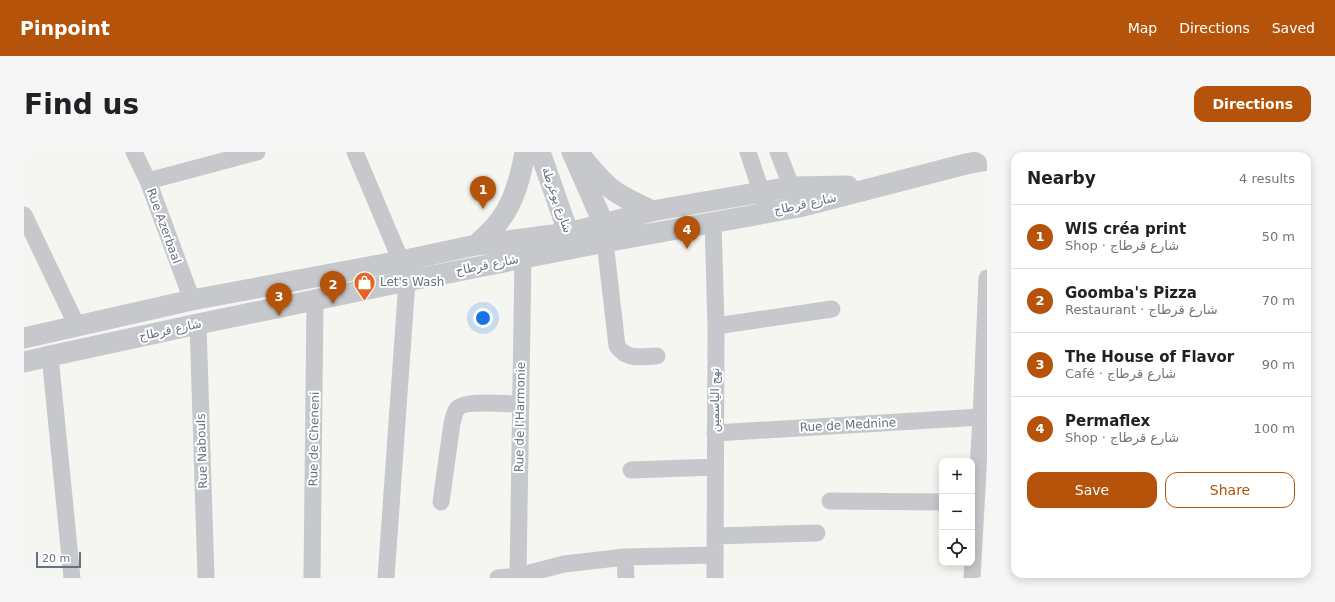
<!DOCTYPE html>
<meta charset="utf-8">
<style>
:root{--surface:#fff;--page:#f6f6f6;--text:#202124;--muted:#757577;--line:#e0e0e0;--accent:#b45309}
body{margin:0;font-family:"DejaVu Sans","Noto Naskh Arabic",sans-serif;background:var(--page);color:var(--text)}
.controls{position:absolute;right:12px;bottom:12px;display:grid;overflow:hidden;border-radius:8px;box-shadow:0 2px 10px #0003}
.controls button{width:36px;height:36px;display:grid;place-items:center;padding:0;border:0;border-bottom:1px solid var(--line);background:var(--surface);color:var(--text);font:20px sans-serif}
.scale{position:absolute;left:12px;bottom:10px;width:45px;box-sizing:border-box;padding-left:4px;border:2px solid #647284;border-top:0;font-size:11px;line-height:14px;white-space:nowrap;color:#647284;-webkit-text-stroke:3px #fff;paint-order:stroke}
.you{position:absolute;left:459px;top:166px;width:14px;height:14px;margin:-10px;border:3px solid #fff;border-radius:50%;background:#1a73e8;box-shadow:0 0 0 6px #1a73e833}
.badge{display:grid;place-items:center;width:26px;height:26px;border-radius:50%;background:var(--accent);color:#fff;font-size:13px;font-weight:700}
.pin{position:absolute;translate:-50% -33px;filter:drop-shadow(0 1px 2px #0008)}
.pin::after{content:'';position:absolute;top:21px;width:14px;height:12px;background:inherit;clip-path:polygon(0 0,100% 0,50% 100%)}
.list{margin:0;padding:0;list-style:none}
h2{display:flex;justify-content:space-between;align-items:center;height:52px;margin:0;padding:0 16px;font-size:17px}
h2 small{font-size:13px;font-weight:400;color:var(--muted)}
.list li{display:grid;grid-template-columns:26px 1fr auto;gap:12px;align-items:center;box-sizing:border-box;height:64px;padding:0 16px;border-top:1px solid var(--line)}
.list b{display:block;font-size:15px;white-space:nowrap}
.list p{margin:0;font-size:13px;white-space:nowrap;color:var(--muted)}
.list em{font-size:13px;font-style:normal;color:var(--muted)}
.actions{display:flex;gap:8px;padding:12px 16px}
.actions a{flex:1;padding:9px 0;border:1px solid var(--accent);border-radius:12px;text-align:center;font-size:14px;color:var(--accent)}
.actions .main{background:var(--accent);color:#fff}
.icon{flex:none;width:22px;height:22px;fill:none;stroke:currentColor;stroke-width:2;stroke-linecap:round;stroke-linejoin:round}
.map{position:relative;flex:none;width:963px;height:426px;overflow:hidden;border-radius:12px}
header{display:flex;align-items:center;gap:24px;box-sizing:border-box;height:56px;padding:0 20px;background:var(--accent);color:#fff}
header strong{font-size:19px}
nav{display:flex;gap:22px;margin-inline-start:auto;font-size:14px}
.intro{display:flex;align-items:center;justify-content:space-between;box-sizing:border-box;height:96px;padding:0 24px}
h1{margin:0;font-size:28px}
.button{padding:10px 18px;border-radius:12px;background:var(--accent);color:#fff;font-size:14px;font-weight:700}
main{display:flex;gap:24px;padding:0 24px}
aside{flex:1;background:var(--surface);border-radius:12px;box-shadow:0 2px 10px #0003}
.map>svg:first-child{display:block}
</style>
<header>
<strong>Pinpoint</strong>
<nav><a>Map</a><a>Directions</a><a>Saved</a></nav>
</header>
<div class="intro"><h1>Find us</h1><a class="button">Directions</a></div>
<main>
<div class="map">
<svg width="963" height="426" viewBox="0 0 963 426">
<rect width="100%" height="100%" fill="#f5f6f2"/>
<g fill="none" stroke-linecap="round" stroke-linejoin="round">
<path stroke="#c6c8cc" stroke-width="17" d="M110,0L124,29L168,148
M331,0L377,109L383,129L362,426
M724,0L741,51
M754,0L772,47
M124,29L233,0
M0,63L53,174
M689,69L692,174L691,426
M581,90L593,194C604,209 616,204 633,204
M174,172L182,426
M692,174L808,157
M26,204L48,426
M691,281L957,265
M607,318L691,315
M806,349L918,350
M417,350L428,271C430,266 430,259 434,256C441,248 485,252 497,252
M691,384L793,381
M601,405L602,426
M494,424L499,106
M288,426L291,148
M474,426L494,424L540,412L601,405L690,403
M948,426L957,265L963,126"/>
<path stroke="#c6c8cc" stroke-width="21" d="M516,0L549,94
M548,0L585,84
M557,4C567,16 577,29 589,38C601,47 615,52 628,59
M452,93C460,85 470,77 476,68C491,49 497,23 501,0
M0,186L168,148L377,109L452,93L544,81L580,72L628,59L767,35L824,34
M0,210L26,204L174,172L383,129L581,90L775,55L942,12L963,8"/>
</g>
<defs>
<symbol id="shop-pin" viewBox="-11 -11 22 30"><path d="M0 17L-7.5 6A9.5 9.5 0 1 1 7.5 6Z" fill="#e56523" stroke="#fff"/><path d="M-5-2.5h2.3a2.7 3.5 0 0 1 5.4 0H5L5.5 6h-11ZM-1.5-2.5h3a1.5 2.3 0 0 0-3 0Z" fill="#fff"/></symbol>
</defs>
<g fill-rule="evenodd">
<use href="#shop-pin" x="328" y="118" width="25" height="34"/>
</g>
<g text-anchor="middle" stroke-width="4" stroke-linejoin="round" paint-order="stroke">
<g font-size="12" fill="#647284" stroke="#fff">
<text transform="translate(533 48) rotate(71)" y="4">شارع يوغرطة</text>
<text transform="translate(781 52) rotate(-12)" y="4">شارع قرطاج</text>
<text transform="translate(140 74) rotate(70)" y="4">Rue Azerbaal</text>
<text transform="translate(463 113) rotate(-11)" y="4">شارع قرطاج</text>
<text transform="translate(146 178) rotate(-12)" y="4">شارع قرطاج</text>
<text transform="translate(691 248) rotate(-90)" y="4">نهج الياسمين</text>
<text transform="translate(496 265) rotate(-89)" y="4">Rue de l'Harmonie</text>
<text transform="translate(824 273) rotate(-3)" y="4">Rue de Mednine</text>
<text transform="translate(290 287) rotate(-89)" y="4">Rue de Cheneni</text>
<text transform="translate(178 299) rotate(-92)" y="4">Rue Nabouls</text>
</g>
<g font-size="12" fill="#647284" stroke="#fff" text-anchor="start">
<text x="356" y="134">Let's Wash</text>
</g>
</g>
</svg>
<div class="controls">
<button>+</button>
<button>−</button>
<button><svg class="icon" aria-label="locate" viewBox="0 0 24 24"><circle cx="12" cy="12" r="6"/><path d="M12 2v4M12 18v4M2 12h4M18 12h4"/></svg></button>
</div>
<div class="scale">20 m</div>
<div class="you"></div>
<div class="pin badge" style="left:459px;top:57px">1</div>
<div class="pin badge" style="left:309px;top:152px">2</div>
<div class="pin badge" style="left:255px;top:164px">3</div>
<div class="pin badge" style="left:663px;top:97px">4</div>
</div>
<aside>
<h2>Nearby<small>4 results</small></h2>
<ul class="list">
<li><span class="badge">1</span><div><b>WIS créa print</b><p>Shop · شارع قرطاج</p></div><em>50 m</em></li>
<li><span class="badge">2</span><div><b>Goomba's Pizza</b><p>Restaurant · شارع قرطاج</p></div><em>70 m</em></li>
<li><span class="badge">3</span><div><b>The House of Flavor</b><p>Café · شارع قرطاج</p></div><em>90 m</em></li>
<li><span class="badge">4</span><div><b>Permaflex</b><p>Shop · شارع قرطاج</p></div><em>100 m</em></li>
</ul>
<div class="actions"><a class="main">Save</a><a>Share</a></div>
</aside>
</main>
